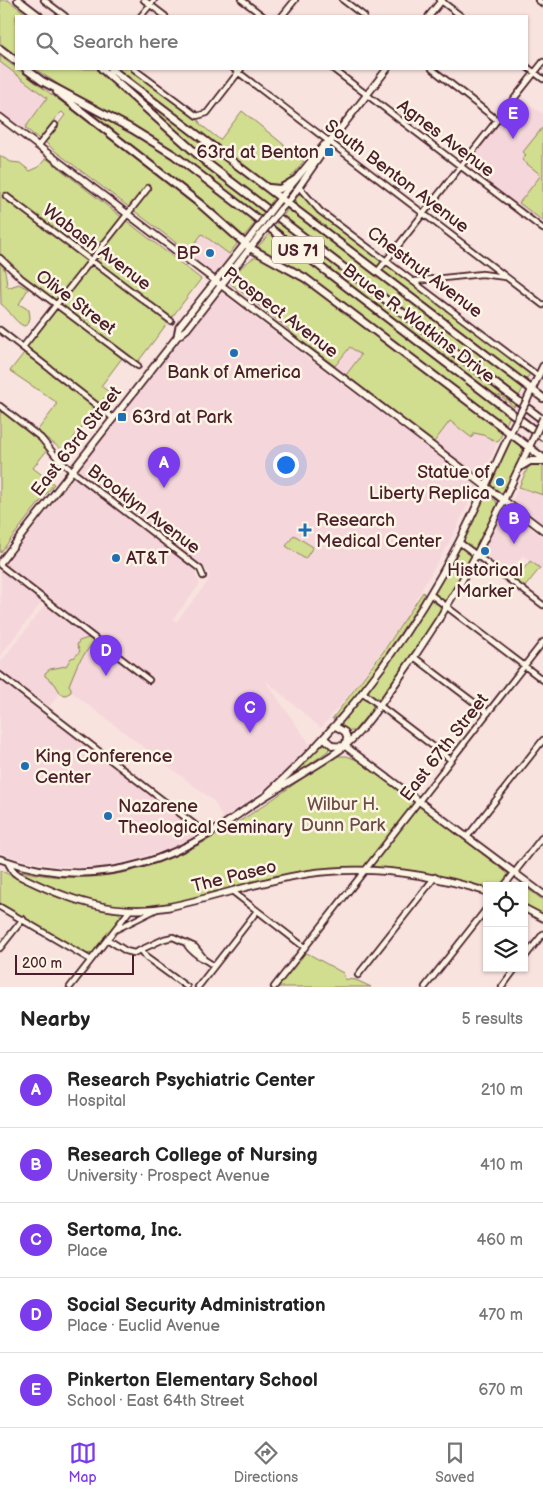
<!DOCTYPE html>
<meta charset="utf-8">
<style>
:root{--surface:#fff;--page:#f2f2f2;--text:#222;--muted:#767676;--line:#e0e0e0;--accent:#7c3aed}
body{margin:0;font-family:"Balsamiq Sans",sans-serif;background:var(--page);color:var(--text)}
.controls{position:absolute;right:15px;bottom:15px;display:grid;overflow:hidden;border-radius:0px;box-shadow:0 1px 4px #0004}
.controls button{width:45px;height:45px;display:grid;place-items:center;padding:0;border:0;border-bottom:1px solid var(--line);background:var(--surface);color:var(--text);font:25px sans-serif}
.scale{position:absolute;left:15px;bottom:12px;width:119px;box-sizing:border-box;padding-left:5px;border:2px solid #4a1f2b;border-top:0;font-size:14px;line-height:18px;white-space:nowrap;color:#4a1f2b;-webkit-text-stroke:4px #fcf5e5;paint-order:stroke}
.you{position:absolute;left:285px;top:464px;width:18px;height:18px;margin:-12px;border:4px solid #fff;border-radius:50%;background:#1a73e8;box-shadow:0 0 0 8px #1a73e833}
.badge{display:grid;place-items:center;width:32px;height:32px;border-radius:50%;background:var(--accent);color:#fff;font-size:16px;font-weight:700}
.pin{position:absolute;translate:-50% -41px;filter:drop-shadow(0 1px 2px #0008)}
.pin::after{content:'';position:absolute;top:26px;width:18px;height:15px;background:inherit;clip-path:polygon(0 0,100% 0,50% 100%)}
.list{margin:0;padding:0;list-style:none}
h2{display:flex;justify-content:space-between;align-items:center;height:65px;margin:0;padding:0 20px;font-size:21px}
h2 small{font-size:16px;font-weight:400;color:var(--muted)}
.list li{display:grid;grid-template-columns:32px 1fr auto;gap:15px;align-items:center;box-sizing:border-box;height:75px;padding:0 20px;border-top:1px solid var(--line)}
.list b{display:block;font-size:19px;white-space:nowrap}
.list p{margin:0;font-size:16px;white-space:nowrap;color:var(--muted)}
.list em{font-size:16px;font-style:normal;color:var(--muted)}
.icon{flex:none;width:28px;height:28px;fill:none;stroke:currentColor;stroke-width:2;stroke-linecap:round;stroke-linejoin:round}
.map{position:relative;flex:none;width:543px;height:987px;overflow:hidden}
.search{position:absolute;background:var(--surface);box-shadow:0 1px 4px #0004;left:15px;right:15px;top:15px;height:55px;display:flex;align-items:center;gap:12px;box-sizing:border-box;padding:0 18px;border-radius:0px;color:var(--muted);font-size:19px}
.sheet{height:440px;background:var(--surface)}
nav{display:flex;justify-content:space-around;align-items:center;box-sizing:border-box;height:70px;border-top:1px solid var(--line);background:var(--surface);font-size:14px;color:var(--muted)}
nav a{display:grid;justify-items:center;gap:2px}
nav .on{color:var(--accent)}
.map>svg:first-child{display:block}
</style>
<div class="map">
<svg width="543" height="987" viewBox="0 0 543 987">
<rect width="100%" height="100%" fill="#f8e3df"/>
<filter id="ink" filterUnits="userSpaceOnUse"><feTurbulence type="fractalNoise" baseFrequency=".02" numOctaves="2"/><feDisplacementMap in="SourceGraphic" scale="10" xChannelSelector="R" yChannelSelector="G"/><feConvolveMatrix kernelMatrix="1 2 1 2 8 2 1 2 1" color-interpolation-filters="sRGB"/></filter>
<g filter="url(#ink)">
<path fill="#f5d6db" d="M0,62L47,98L23,130L0,112Z
M518,96L543,114V226L465,167L464,165Z
M202,234L231,255L215,273L188,254Z
M223,294L477,486L450,541L403,621L363,677L321,728L264,679L311,746L269,786L223,819L214,801L65,687L48,708L0,672V663L49,600L9,567L7,562L74,477L80,480L196,569V577L200,584L173,619L176,622L207,583L209,577V573L205,569L81,474L79,472L81,467L136,396L217,296Z
M351,347L361,355L346,375L335,367Z
M450,421L472,437L474,433L483,435L498,442L481,478L434,442Z
M519,487L543,495V525L512,501Z
M504,509L543,537V571L523,555L507,576L481,556V552Z
M1,571L39,598L41,603L0,656Z
M0,681L201,831L200,834L180,845L129,861L103,866L79,867L58,866L35,862L12,857L0,852Z"/>
<path fill="#d1dd8f" stroke="#8e7e5d" d="M0,0H8L29,16H16V55L0,43Z
M0,56L180,190L236,240L237,244L229,254L202,234L188,252L133,210L144,190L130,208L55,151L45,142L65,115L62,112L57,116L39,139L25,128L47,98L0,62Z
M35,69H98L124,91L197,160L264,212L260,216L158,140L67,90Z
M116,69H130L200,122V124L220,140L242,111L304,161C293,174 287,187 270,186Z
M132,88L275,197L269,206L195,148Z
M78,105L122,127L163,152L256,222L244,236L217,212Z
M543,127V221L519,203L541,175L522,160L526,155L523,152Z
M0,156L11,162L20,163L30,171L39,167L46,158L201,279L137,363L125,354L101,386L109,392L75,436L67,452H65L37,431L56,406V402L10,371L24,353H25L28,350L27,346L60,304L14,270L0,255Z
M300,194L304,195L318,211L381,259V264L378,266H375L298,208L296,205L295,200Z
M288,209L341,247L524,386L519,396L283,216Z
M278,222L492,386C500,392 506,399 515,405L514,407L501,396L496,395L274,226Z
M270,233L510,416L506,424L454,388L319,284L257,248Z
M255,257H261L304,281L501,430L503,432L498,442L483,435L474,433L472,438L450,421L434,442L346,375L361,355L350,347L335,366L294,335L286,327L231,284C233,272 247,262 255,257Z
M0,263C6,268 6,278 7,286L10,287L19,284L28,289L19,304L29,310L30,318L28,324L24,326C14,322 10,310 1,304Z
M385,265H388L530,373L527,379L521,377L385,274L383,270Z
M0,410L40,440L48,449L33,468L54,484L0,553Z
M512,439L524,449L504,491L500,493L492,487L491,482Z
M530,463H543V495L519,487Z
M485,495H488L496,501L497,505L477,548L475,549L464,543V538Z
M294,535L313,547L305,559L286,546Z
M460,548C464,548 471,552 472,557L448,599L444,601L436,595L435,590Z
M530,561L540,568L524,588L514,581Z
M423,592L425,595C413,613 347,717 332,719L383,652Z
M430,600L440,606V612L381,698H376L369,694V688Z
M88,638L93,641L92,644L78,663L69,685L71,688V692L66,695L61,694L55,684L45,676V673L50,669L66,666L71,658L75,657L80,651L77,645L79,641Z
M362,698L372,704L373,708L354,731H348L342,725V721Z
M323,744L328,745L329,748L328,751L289,779L288,778Z
M337,756H347L364,763L507,873L508,877L501,886H487V890C469,884 451,878 432,874C392,866 349,865 308,871C259,878 213,899 164,905C109,911 67,896 19,872L21,871C147,900 233,826 330,759Z
M0,870C41,891 72,906 118,912L121,916L93,953L86,954L0,903Z
M524,886L543,900V915L524,905Z
M307,953L343,973L345,979L356,980L371,987H278L303,954Z"/>
<g fill="none" stroke-linecap="round" stroke-linejoin="round">
<defs>
<path id="minor" d="M44,0L65,16
M144,0L165,16
M242,0L263,16
M343,0L364,16
M440,0L461,16
M538,0L543,4
M141,16L154,0
M282,16L295,0
M527,67L543,79
M134,69L197,116L207,113L241,69
M234,69L543,305
M333,69L543,229
M432,69L497,120
M38,146L55,125
M299,187L320,211L538,376
M6,196L171,321
M0,258L21,278L138,366
M378,271L543,62
M415,281L482,274L505,277
M0,330L113,418
M23,347L148,188
M0,406L41,438L59,460L72,471L200,569L203,576
M459,542L543,605
M0,565L149,680
M430,594L543,680
M414,657L488,713
M0,675L208,835
M362,692L451,760
M467,837L543,740
M504,886L543,836
M232,891L304,947
M0,907L91,960
M115,930L155,910
M107,939L126,951L134,953L164,939L173,937L195,947L203,957
M187,945C193,955 205,959 214,966
M0,948L23,919
M141,950L147,958L187,987
M524,958L543,934
M358,975L435,877
M70,987L130,910
M198,987L257,911
M274,987L543,642
M425,987L487,908
M502,987L516,968"/>
<path id="major" d="M429,16L442,0
M0,117L543,530
M275,205L324,145L330,142
M280,210L291,198L330,142L387,69
M177,337L179,327L252,235
M527,400L543,366
M0,563L177,337L187,329L257,239
M335,726L345,732L347,737L345,745
M324,738L333,746H343
M345,746L543,894
M269,792C347,722 411,635 459,542C479,503 495,464 514,425
M0,859C72,885 142,873 207,835C225,825 241,812 258,801C286,783 314,768 341,749C363,732 379,706 395,684C425,643 452,600 476,555C497,516 515,475 535,435
M8,862L13,871L18,875C65,899 114,917 168,907C214,898 259,881 306,874C367,865 428,873 487,892
M524,908L543,918"/>
<path id="highway" d="M18,0L39,16
M0,49L16,61
M26,69L42,81L132,129L174,155L543,437
M102,69L207,163L543,420
M111,69L543,398
M57,92L199,203L250,248L305,278L321,290L543,458
M269,188L280,189L295,180
M520,467L530,461H543"/>
</defs>
<use href="#minor" stroke="#4a1f2b" stroke-width="8"/>
<use href="#major" stroke="#4a1f2b" stroke-width="9"/>
<use href="#highway" stroke="#4a1f2b" stroke-width="10"/>
<use href="#minor" stroke="#fcf5e5" stroke-width="4.5"/>
<use href="#major" stroke="#fcf5e5" stroke-width="5.5"/>
<use href="#highway" stroke="#fcf5e5" stroke-width="6"/>
<defs>
<path id="major-bridge" d="M252,235L275,205
M257,239L280,210
M514,425L527,400
M535,435L543,418"/>
</defs>
<use href="#major-bridge" stroke="#4a1f2b" stroke-width="9" stroke-linecap="butt"/>
<use href="#major-bridge" stroke="#fcf5e5" stroke-width="5.5"/>
</g>
</g>
<g fill="#1f6fb2" stroke="#fcf5e5" stroke-width="2">
<rect x="324" y="147" width="10" height="10" rx="2.5"/>
<circle cx="210" cy="253" r="5"/>
<circle cx="234" cy="353" r="5"/>
<rect x="117" y="412" width="10" height="10" rx="2.5"/>
<circle cx="500" cy="482" r="5"/>
<path d="M302.5 522.5h5v5h5v5h-5v5h-5v-5h-5v-5h5z"/>
<circle cx="485" cy="551" r="5"/>
<circle cx="116" cy="558" r="5"/>
<circle cx="25" cy="766" r="5"/>
<circle cx="108" cy="816" r="5"/>
</g>
<g text-anchor="middle" stroke-width="5" stroke-linejoin="round" paint-order="stroke">
<rect fill="#fcf5e5" stroke="#7f5f63" stroke-width="1" x="272" y="236.5" width="52" height="27" rx="4"/>
<g font-size="16" font-weight="bold" fill="#4a1f2b">
<text x="298" y="256">US 71</text>
</g>
<g font-size="18" fill="#4a1f2b" stroke="#fcf5e5">
<text transform="translate(446 138) rotate(37)" y="6">Agnes Avenue</text>
<text transform="translate(397 176) rotate(37)" y="6">South Benton Avenue</text>
<text transform="translate(97 247) rotate(37)" y="6">Wabash Avenue</text>
<text transform="translate(425 272) rotate(37)" y="6">Chestnut Avenue</text>
<text transform="translate(76 302) rotate(37)" y="6">Olive Street</text>
<text transform="translate(281 312) rotate(37)" y="6">Prospect Avenue</text>
<text transform="translate(419 323) rotate(37)" y="6">Bruce R. Watkins Drive</text>
<text transform="translate(76 441) rotate(-52)" y="6">East 63rd Street</text>
<text transform="translate(144 509) rotate(37)" y="6">Brooklyn Avenue</text>
<text transform="translate(444 747) rotate(-52)" y="6">East 67th Street</text>
<text transform="translate(234 876) rotate(-14)" y="6">The Paseo</text>
</g>
<g font-size="18" fill="#4a1f2b" stroke="#fcf5e5" text-anchor="start">
<text x="319" y="158" text-anchor="end">63rd at Benton</text>
<text x="200" y="259" text-anchor="end">BP</text>
<text x="234" y="378" text-anchor="middle">Bank of America</text>
<text x="132" y="423">63rd at Park</text>
<text x="490" y="478" text-anchor="end">Statue of<tspan x="490" dy="21">Liberty Replica</tspan></text>
<text x="316" y="526">Research<tspan x="316" dy="21">Medical Center</tspan></text>
<text x="126" y="564">AT&amp;T</text>
<text x="485" y="576" text-anchor="middle">Historical<tspan x="485" dy="21">Marker</tspan></text>
<text x="35" y="762">King Conference<tspan x="35" dy="21">Center</tspan></text>
<text x="118" y="812">Nazarene<tspan x="118" dy="21">Theological Seminary</tspan></text>
</g>
<g font-size="18" fill="#6c4e44" stroke="#fcf5e5">
<text x="343" y="810">Wilbur H.<tspan x="343" dy="21">Dunn Park</tspan></text>
</g>
</g>
</svg>
<div class="controls">
<button><svg class="icon" aria-label="locate" viewBox="0 0 24 24"><circle cx="12" cy="12" r="6"/><path d="M12 2v4M12 18v4M2 12h4M18 12h4"/></svg></button>
<button><svg class="icon" aria-label="layers" viewBox="0 0 24 24"><path d="M12 4l9 5-9 5-9-5zM3 14l9 5 9-5"/></svg></button>
</div>
<div class="scale">200 m</div>
<div class="you"></div>
<div class="pin badge" style="left:164px;top:488px">A</div>
<div class="pin badge" style="left:514px;top:544px">B</div>
<div class="pin badge" style="left:250px;top:733px">C</div>
<div class="pin badge" style="left:106px;top:676px">D</div>
<div class="pin badge" style="left:513px;top:139px">E</div>
<div class="search"><svg class="icon" aria-label="search" viewBox="0 0 24 24"><circle cx="10" cy="10" r="6"/><path d="M15 15l6 6"/></svg>Search here</div>
</div>
<section class="sheet">
<h2>Nearby<small>5 results</small></h2>
<ul class="list">
<li><span class="badge">A</span><div><b>Research Psychiatric Center</b><p>Hospital</p></div><em>210 m</em></li>
<li><span class="badge">B</span><div><b>Research College of Nursing</b><p>University · Prospect Avenue</p></div><em>410 m</em></li>
<li><span class="badge">C</span><div><b>Sertoma, Inc.</b><p>Place</p></div><em>460 m</em></li>
<li><span class="badge">D</span><div><b>Social Security Administration</b><p>Place · Euclid Avenue</p></div><em>470 m</em></li>
<li><span class="badge">E</span><div><b>Pinkerton Elementary School</b><p>School · East 64th Street</p></div><em>670 m</em></li>
</ul>
</section>
<nav>
<a class="on"><svg class="icon" aria-label="map" viewBox="0 0 24 24"><path d="M3 6l6-2 6 2 6-2v14l-6 2-6-2-6 2zM9 4v14M15 6v14"/></svg>Map</a>
<a><svg class="icon" aria-label="directions" viewBox="0 0 24 24"><path d="M12 3l9 9-9 9-9-9zM9 14v-3h6M13 9l2 2-2 2"/></svg>Directions</a>
<a><svg class="icon" aria-label="saved" viewBox="0 0 24 24"><path d="M7 4h10v16l-5-4-5 4z"/></svg>Saved</a>
</nav>
